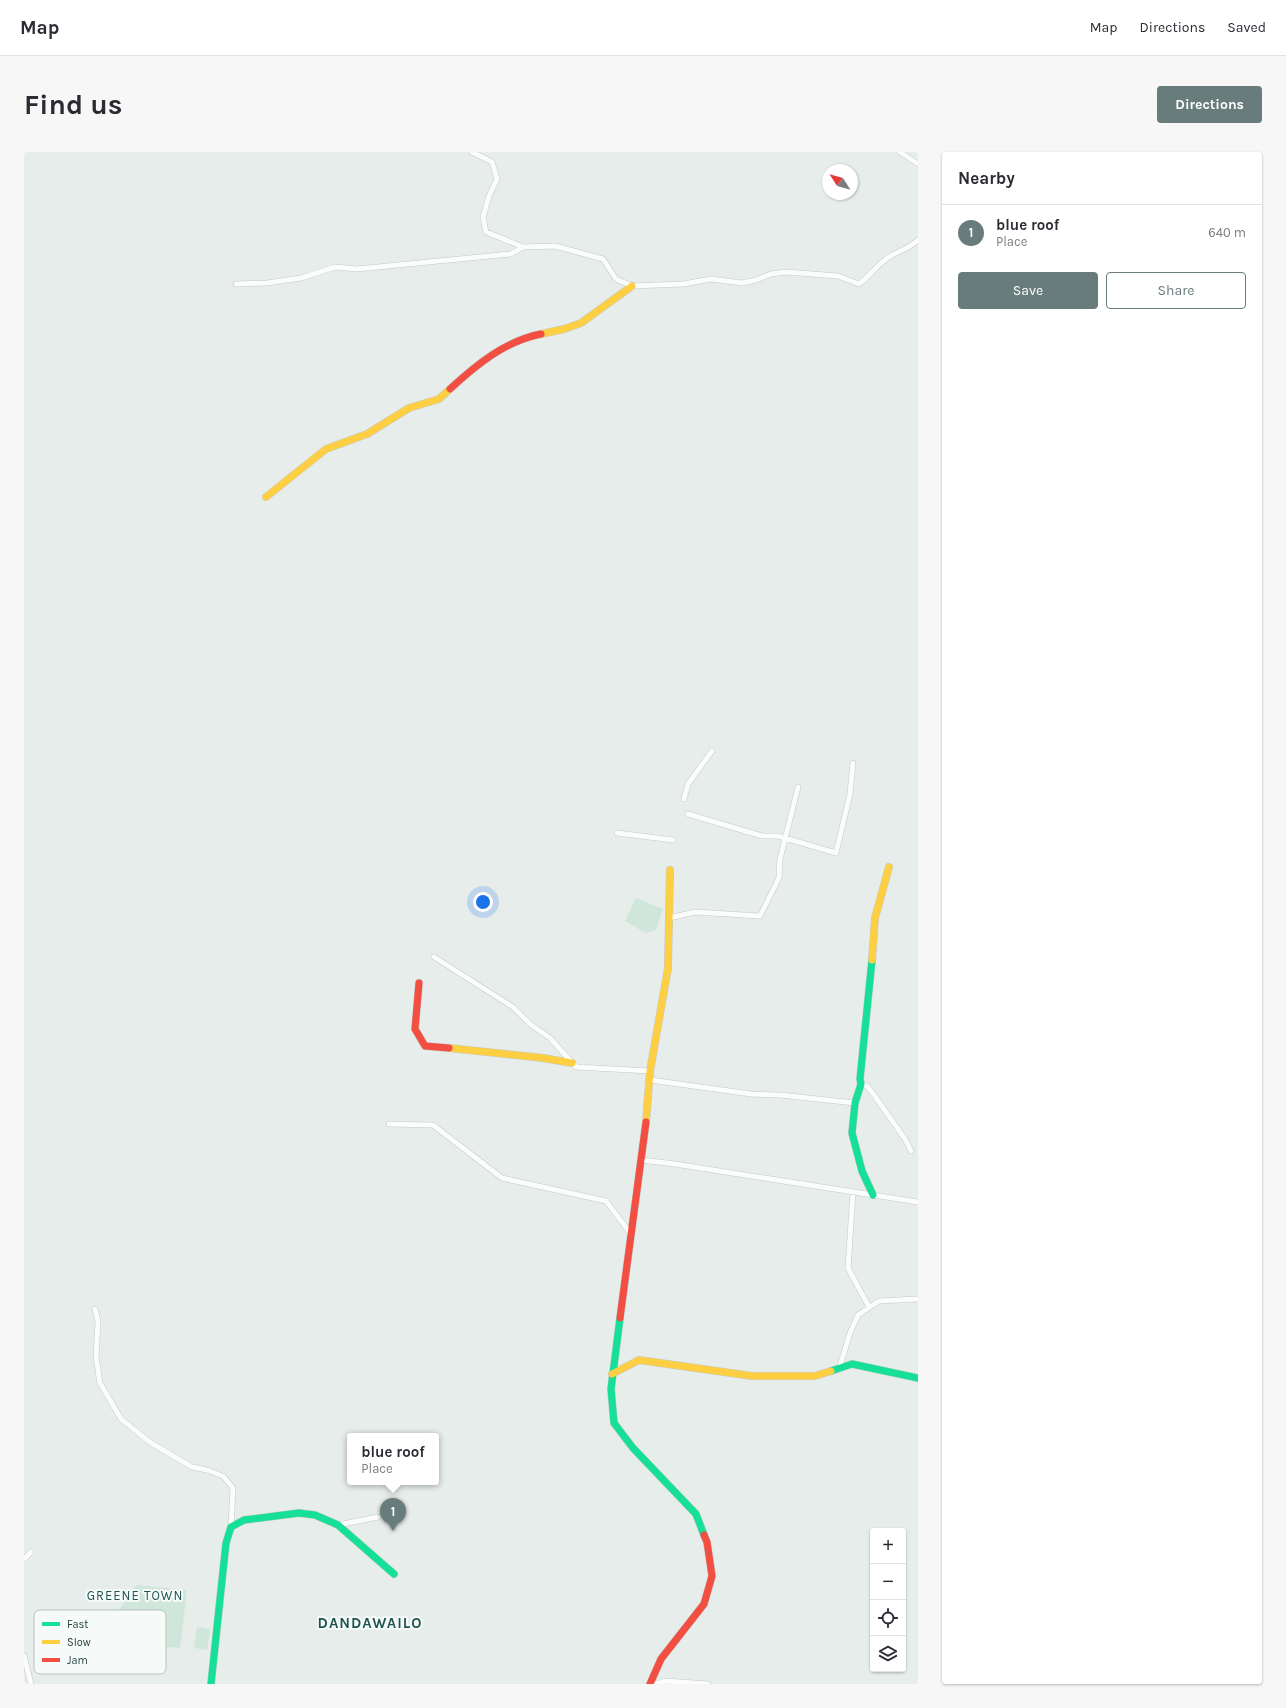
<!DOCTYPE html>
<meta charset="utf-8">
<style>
:root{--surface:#fff;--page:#f7f7f7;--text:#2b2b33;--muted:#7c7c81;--line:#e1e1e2;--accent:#687d7b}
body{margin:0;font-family:Karla,sans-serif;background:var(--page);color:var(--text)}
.controls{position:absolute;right:12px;bottom:12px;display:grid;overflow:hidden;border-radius:4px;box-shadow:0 1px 3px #0004}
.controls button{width:36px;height:36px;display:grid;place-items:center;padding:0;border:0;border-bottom:1px solid var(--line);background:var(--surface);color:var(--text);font:20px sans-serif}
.compass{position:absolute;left:798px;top:12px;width:36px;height:36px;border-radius:50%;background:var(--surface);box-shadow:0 1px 3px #0004;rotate:306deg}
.you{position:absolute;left:459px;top:750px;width:14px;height:14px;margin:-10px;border:3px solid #fff;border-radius:50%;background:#1a73e8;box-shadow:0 0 0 6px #1a73e833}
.badge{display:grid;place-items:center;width:26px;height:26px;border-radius:50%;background:var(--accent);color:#fff;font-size:13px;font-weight:700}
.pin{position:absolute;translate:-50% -33px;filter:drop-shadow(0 1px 2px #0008)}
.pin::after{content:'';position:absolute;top:21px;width:14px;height:12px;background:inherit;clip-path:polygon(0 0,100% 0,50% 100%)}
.popup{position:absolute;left:323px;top:1281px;width:92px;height:52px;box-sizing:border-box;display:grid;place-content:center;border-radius:4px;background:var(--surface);filter:drop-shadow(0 1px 3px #0005);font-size:13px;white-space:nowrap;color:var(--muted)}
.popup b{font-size:15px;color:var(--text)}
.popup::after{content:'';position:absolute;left:50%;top:100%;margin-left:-8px;border:8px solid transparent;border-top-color:var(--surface)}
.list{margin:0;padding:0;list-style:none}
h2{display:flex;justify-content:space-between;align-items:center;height:52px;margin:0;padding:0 16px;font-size:17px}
h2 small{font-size:13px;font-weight:400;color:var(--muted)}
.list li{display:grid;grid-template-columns:26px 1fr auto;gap:12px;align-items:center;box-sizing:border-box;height:56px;padding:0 16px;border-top:1px solid var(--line)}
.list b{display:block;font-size:15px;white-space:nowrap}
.list p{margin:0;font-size:13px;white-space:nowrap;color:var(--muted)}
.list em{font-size:13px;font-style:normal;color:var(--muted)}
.actions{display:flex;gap:8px;padding:12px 16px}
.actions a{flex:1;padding:9px 0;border:1px solid var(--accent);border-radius:4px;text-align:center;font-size:14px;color:var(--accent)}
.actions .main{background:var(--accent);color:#fff}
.icon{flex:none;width:22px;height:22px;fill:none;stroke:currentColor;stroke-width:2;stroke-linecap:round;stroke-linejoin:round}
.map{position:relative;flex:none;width:894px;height:1532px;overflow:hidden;border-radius:4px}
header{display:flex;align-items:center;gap:24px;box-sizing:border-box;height:56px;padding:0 20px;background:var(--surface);border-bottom:1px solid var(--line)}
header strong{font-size:19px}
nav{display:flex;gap:22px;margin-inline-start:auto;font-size:14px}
.intro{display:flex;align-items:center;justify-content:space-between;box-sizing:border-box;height:96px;padding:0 24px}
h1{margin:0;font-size:28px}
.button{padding:10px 18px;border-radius:4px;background:var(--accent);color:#fff;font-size:14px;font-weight:700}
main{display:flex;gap:24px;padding:0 24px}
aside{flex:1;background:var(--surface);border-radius:4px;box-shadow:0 1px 3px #0004}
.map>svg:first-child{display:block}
</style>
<header>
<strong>Map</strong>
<nav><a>Map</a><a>Directions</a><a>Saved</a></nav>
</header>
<div class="intro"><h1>Find us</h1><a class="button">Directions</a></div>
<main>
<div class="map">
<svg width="894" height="1532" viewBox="0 0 894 1532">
<rect width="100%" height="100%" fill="#e7edeb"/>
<path fill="#d0e6da" d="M612,746L639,757L632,778L622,781L601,769Z
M112,1433L163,1438L156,1496L118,1493L120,1471L89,1467Z
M173,1475L186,1477L183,1498L170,1496Z"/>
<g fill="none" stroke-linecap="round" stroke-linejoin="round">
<defs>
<path id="street" d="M876,0L894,12
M499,95L531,94L579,107L592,127L608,134L659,132L687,127L718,131L732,128L747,122L762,120L814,124L835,132C845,125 851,115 861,108C871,99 882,99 894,88
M212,132L243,131L277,126L311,115L333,117L487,102L499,95L462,80L459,65L465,44L473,27L468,10L448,0
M660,647L664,632L688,599
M664,662L738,684H754L812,701L826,642L829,611
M593,681L649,688
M645,766L671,760L736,764L755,726L756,707L774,635
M410,805L489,855L506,872L526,886L552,915L626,919
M626,928L727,942L756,943L831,951
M837,932L843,934L850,943L881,987L887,999
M365,972L409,973L478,1026L582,1049L607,1082
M617,1008L651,1012L894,1050
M829,1040L824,1116L845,1155
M71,1157L74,1169L72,1205L76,1231L97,1267L127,1291L168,1315L183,1318L199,1324L209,1336L207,1375
M815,1217L826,1181L834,1163L855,1149L894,1147
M314,1373L354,1365
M0,1407L7,1400
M0,1504L7,1532
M632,1532L642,1529L684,1532"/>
<path id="fast" d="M848,808L836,927L837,932L831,951L828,981L838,1019L849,1043
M596,1166L587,1237L590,1271L609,1296L672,1362L680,1383
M807,1219L828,1212L894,1226
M187,1532L202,1391L207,1375L220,1368L275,1361L291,1363L314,1373L370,1422"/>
<path id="slow" d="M517,182L540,177L557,171L608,134
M242,345L302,297L343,282L385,256L415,247L426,237
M848,808L851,766L865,715
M425,896L519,906L548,911
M622,970L626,919L644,816L646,718
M588,1222L615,1208L728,1224H791L807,1219"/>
<path id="jam" d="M426,237C452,213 481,189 517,182
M395,831L391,877L401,894L425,896
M596,1166L622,970
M626,1532L637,1507L680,1452L688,1424L683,1390L680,1383"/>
</defs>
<use href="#street" stroke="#c4cac8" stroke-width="6"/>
<use href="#fast" stroke="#c3cac9" stroke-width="8"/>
<use href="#slow" stroke="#c3cac9" stroke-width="8"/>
<use href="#jam" stroke="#c3cac9" stroke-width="8"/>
<use href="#street" stroke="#fbfcfc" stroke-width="5"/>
<use href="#fast" stroke="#16e098" stroke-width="7"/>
<use href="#slow" stroke="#ffcf43" stroke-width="7"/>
<use href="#jam" stroke="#f24e42" stroke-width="7"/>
</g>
<g text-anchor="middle" stroke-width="4" stroke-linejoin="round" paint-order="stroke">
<g font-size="13" letter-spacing="1" fill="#1e5551" stroke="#f6fbf9">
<text x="111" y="1448">GREENE TOWN</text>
</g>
<g font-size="15" font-weight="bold" letter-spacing="1" fill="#1e5551" stroke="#f6fbf9">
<text x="346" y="1476">DANDAWAILO</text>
</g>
</g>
<rect x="10" y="1458" width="132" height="64" rx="6" fill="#f6fbf9" stroke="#b7c3c1" stroke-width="1"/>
<rect x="18" y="1470" width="18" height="4" fill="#16e098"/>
<rect x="18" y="1488" width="18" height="4" fill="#ffcf43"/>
<rect x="18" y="1506" width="18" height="4" fill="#f24e42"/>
<g font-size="11" fill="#23413f">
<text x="43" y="1476">Fast</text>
<text x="43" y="1494">Slow</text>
<text x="43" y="1512">Jam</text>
</g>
</svg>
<div class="controls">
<button>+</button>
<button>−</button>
<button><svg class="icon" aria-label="locate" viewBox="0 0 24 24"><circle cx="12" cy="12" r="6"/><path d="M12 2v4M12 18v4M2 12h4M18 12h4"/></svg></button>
<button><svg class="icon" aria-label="layers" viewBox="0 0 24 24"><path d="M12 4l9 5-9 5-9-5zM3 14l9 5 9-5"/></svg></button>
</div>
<svg class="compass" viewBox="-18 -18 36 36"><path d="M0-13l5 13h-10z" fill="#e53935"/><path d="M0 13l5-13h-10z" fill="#7c7c81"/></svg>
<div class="you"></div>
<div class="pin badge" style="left:369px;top:1379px">1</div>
<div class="popup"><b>blue roof</b>Place</div>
</div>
<aside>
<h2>Nearby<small></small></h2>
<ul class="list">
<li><span class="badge">1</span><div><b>blue roof</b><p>Place</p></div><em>640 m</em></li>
</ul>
<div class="actions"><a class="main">Save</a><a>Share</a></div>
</aside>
</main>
